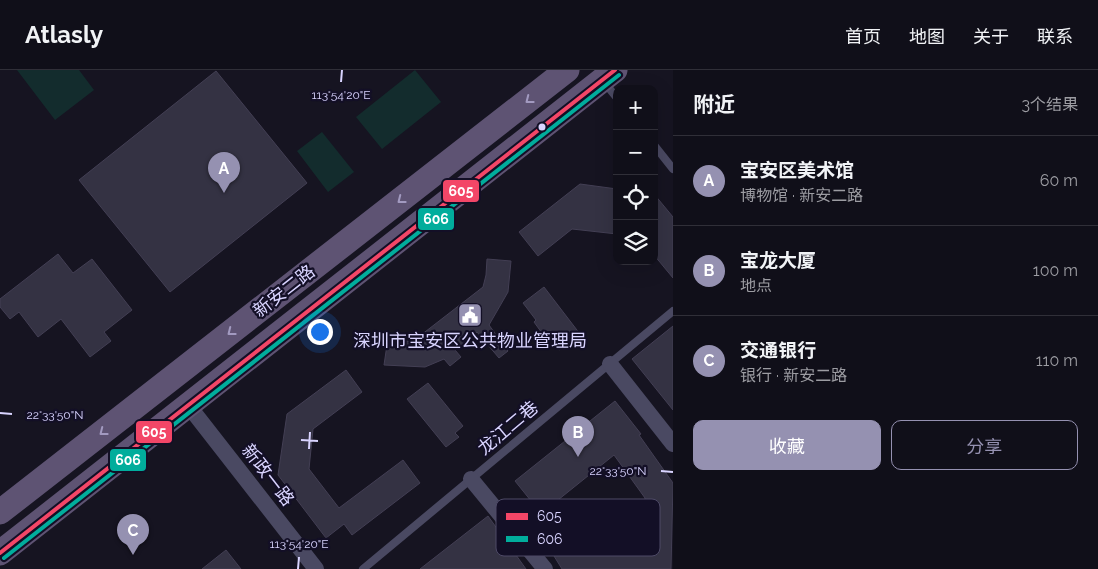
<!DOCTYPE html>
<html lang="zh">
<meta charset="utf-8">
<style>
:root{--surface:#100f19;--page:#1e1d26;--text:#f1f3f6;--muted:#9c9ca2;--line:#302f38;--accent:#9591b1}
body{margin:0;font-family:Raleway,"Noto Sans SC",sans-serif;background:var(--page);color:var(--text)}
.controls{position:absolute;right:15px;top:15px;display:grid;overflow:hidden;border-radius:10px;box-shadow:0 5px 20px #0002}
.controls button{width:45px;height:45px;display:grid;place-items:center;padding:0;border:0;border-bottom:1px solid var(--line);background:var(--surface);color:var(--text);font:25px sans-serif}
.you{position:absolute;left:319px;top:261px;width:18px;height:18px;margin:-12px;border:4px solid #fff;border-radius:50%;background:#1a73e8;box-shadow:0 0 0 8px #1a73e833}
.badge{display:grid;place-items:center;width:32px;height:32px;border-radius:50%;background:var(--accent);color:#fff;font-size:16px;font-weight:700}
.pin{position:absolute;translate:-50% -41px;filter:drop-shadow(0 1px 2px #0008)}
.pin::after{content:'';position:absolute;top:26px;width:18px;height:15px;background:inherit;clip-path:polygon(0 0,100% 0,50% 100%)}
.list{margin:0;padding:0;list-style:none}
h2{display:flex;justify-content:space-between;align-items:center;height:65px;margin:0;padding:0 20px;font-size:21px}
h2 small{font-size:16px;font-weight:400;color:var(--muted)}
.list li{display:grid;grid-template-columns:32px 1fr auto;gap:15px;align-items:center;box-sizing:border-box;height:90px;padding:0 20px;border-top:1px solid var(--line)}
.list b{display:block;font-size:19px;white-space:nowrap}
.list p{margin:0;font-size:16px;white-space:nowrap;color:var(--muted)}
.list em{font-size:16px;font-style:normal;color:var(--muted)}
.actions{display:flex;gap:10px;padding:15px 20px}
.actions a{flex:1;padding:11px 0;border:1px solid var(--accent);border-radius:10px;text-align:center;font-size:18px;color:var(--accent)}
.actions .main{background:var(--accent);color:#fff}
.icon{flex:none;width:28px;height:28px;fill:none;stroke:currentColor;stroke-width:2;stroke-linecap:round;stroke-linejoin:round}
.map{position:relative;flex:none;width:673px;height:499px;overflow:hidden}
header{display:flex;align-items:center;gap:30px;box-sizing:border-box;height:70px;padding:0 25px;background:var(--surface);border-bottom:1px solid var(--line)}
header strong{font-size:24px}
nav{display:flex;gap:28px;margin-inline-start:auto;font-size:18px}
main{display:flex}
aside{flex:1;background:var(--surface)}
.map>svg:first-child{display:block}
</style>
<header>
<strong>Atlasly</strong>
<nav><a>首页</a><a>地图</a><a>关于</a><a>联系</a></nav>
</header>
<main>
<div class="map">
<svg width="673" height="499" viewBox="0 0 673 499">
<rect width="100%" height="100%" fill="#161421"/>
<path fill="#132c2d" d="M17,0H79L94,20L55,50Z
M415,0L441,32L382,79L356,47Z
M322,62L354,102L328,122L297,81Z"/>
<path fill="#343243" stroke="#433f54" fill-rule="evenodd" d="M216,1L307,113L170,222L79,110Z
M580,114L617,119V164L572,159L538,186L519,162Z
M654,124L673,147V208L654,185Z
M58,184L73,203L92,189L132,240L104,262L111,271L90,287L61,249L38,267L19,242L10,249L0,237V229Z
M487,189L511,191L508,222L489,255L508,281L499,288L477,262L455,280L461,287L450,296L444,289L425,297L384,295L388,268L412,272L483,217L486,205Z
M544,217L580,264L559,280L550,268L547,270L534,252L536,250L523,233Z
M673,256V340L632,289Z
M346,300L362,322L313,359L309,399L339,438L403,390L420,413L352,465L344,454L326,468L278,405L287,344Z
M428,313L463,356L455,363L459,367L446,377L407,329Z
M615,331L641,364L639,365L673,413L671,499H562L541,465L552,457L515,411ZM614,385L645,428L642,477L598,479L587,475L580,469L553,434Z
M488,446L526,499H420Z
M226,480L241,499H202Z"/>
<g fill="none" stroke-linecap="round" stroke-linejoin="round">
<path stroke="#4a4962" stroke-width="8" d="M604,12L617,28
M654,75L673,99
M363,499L673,241"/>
<path stroke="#4a4962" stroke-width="16" d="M610,294L673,374
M188,335L316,499
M471,409L545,499"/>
<path stroke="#5e5373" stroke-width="25" d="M0,442L567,0
M0,483L615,0"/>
<defs>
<path id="bus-1" d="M0,483L615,0"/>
<path id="bus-2" d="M4,488L619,5"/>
</defs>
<use href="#bus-1" stroke="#130f26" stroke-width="8"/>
<use href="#bus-2" stroke="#130f26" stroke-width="8"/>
<use href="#bus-1" stroke="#f34667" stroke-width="4"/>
<use href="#bus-2" stroke="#01ad9c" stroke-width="4"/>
</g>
<defs><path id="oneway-chevron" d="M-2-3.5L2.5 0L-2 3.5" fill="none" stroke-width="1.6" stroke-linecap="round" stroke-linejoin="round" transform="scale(1.25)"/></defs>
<g stroke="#a29ac0">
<use href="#oneway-chevron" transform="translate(529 30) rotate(142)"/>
<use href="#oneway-chevron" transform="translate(401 130) rotate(142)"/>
<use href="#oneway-chevron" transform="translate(231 262) rotate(142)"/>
<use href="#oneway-chevron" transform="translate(103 362) rotate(142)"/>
</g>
<path fill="none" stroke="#d9d4ff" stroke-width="2" d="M341,12L342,0M0,343L12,344M301,370L318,371M309,379L310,362M661,401L673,402M298,499L299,487"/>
<defs>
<symbol id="civic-square" viewBox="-11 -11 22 22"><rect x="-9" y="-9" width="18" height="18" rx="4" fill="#9591b1" stroke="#130f26"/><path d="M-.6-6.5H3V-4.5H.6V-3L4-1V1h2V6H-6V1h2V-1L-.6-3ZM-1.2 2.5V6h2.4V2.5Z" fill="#fff"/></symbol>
</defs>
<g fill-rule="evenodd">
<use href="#civic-square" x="456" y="231" width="28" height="28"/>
</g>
<circle fill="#d9d4ff" stroke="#130f26" stroke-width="2" cx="542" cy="57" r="4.5"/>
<g text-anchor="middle" stroke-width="4.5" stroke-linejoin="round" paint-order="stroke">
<g font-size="18" fill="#d9d4ff" stroke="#130f26">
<text transform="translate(284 221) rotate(-38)" y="6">新安二路</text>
<text transform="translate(508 358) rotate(-40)" y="6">龙江二巷</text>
<text transform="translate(268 405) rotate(52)" y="6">新政一路</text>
</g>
<g font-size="18" fill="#d9d4ff" stroke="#130f26">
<text x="470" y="277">深圳市宝安区公共物业管理局</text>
</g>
</g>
<rect x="496" y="429" width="164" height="57" rx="8" fill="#130f26" stroke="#4e4a67" stroke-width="1"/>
<rect x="506" y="443" width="22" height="7" fill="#f34667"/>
<rect x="506" y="466" width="22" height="6" fill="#01ad9c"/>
<g font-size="14" fill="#d9d4ff">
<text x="537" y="451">605</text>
<text x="537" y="474">606</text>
</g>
<g font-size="12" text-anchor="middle" fill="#d9d4ff" stroke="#130f26" stroke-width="4.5" stroke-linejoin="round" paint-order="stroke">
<text x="341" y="29">113°54'20"E</text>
<text x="55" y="349">22°33'50"N</text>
<text x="618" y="405">22°33'50"N</text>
<text x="299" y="478">113°54'20"E</text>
</g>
<g stroke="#130f26" stroke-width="2">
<rect x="442" y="109" width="38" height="24" rx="5" fill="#f34667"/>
<rect x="417" y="137" width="38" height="24" rx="5" fill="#01ad9c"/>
<rect x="135" y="350" width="38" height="24" rx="5" fill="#f34667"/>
<rect x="109" y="378" width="38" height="24" rx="5" fill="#01ad9c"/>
</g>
<g font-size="14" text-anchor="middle" font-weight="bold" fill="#fff">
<text x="461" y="126">605</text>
<text x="436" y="154">606</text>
<text x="154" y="367">605</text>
<text x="128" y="395">606</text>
</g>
</svg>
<div class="controls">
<button>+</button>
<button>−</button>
<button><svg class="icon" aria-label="locate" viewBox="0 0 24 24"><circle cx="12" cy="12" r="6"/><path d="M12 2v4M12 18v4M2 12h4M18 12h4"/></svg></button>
<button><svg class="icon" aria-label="layers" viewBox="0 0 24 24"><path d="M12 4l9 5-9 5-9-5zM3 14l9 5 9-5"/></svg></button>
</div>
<div class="you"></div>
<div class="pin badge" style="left:224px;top:123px">A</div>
<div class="pin badge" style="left:578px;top:387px">B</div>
<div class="pin badge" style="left:133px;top:485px">C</div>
</div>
<aside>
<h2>附近<small>3个结果</small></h2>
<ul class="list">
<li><span class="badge">A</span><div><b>宝安区美术馆</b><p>博物馆 · 新安二路</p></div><em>60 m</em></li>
<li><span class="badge">B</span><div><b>宝龙大厦</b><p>地点</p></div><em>100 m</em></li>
<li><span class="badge">C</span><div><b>交通银行</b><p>银行 · 新安二路</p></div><em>110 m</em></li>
</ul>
<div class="actions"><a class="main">收藏</a><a>分享</a></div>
</aside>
</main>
